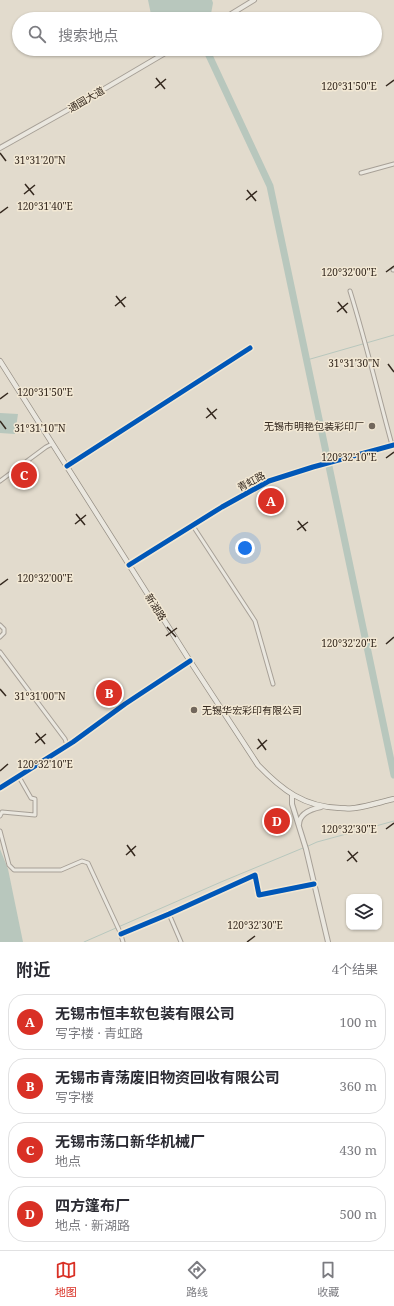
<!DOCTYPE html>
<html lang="zh">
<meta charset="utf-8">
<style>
:root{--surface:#fff;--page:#f7f7f7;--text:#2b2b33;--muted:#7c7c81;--line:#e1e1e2;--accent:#d93025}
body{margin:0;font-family:"Noto Serif","Noto Sans SC",serif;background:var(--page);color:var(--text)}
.controls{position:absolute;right:12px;bottom:12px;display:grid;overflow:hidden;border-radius:8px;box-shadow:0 1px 3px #0004}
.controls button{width:36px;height:36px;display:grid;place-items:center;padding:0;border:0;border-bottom:1px solid var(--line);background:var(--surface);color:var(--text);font:20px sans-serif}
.you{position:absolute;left:245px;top:548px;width:14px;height:14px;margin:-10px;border:3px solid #fff;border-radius:50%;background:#1a73e8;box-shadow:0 0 0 6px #1a73e833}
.badge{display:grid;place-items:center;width:26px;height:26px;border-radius:50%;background:var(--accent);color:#fff;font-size:13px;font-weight:700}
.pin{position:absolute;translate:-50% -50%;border:2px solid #fff;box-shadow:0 1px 4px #0006}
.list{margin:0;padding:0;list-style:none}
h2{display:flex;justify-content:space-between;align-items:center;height:52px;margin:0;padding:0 16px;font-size:17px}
h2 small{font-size:13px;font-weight:400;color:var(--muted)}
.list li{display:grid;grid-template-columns:26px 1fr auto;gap:12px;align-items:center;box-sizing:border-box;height:56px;margin:0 8px 8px;padding:0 8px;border:1px solid var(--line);border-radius:16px}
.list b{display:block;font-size:15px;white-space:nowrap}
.list p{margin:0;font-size:13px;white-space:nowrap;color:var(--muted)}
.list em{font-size:13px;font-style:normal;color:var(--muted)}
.icon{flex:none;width:22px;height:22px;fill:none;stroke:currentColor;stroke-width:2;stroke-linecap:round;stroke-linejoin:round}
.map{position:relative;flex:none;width:394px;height:942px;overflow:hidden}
.search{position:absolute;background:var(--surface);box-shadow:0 1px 3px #0004;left:12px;right:12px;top:12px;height:44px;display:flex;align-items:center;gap:10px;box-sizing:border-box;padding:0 14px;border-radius:22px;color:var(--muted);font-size:15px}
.sheet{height:308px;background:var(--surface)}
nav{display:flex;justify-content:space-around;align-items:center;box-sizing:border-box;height:56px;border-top:1px solid var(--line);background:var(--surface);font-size:11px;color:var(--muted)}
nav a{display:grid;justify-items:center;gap:2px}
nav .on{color:var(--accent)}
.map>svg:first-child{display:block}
</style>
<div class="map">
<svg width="394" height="942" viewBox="0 0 394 942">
<rect width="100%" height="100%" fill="#e2dbcd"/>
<path fill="#b8c7bd" d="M148,0H212L213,3L210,19H152Z
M0,413L18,414L15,434L0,433Z
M0,849L8,869L23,942H0Z"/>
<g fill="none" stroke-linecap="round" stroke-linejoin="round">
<path stroke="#b8c7bd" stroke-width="1" d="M307,360L394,335
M306,847L317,842L394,821
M84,942L221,882L303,848"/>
<path stroke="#b8c7bd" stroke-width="7" d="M206,49L270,186L394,775"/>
<defs>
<path id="minor" d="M361,173L394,164
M393,270H394
M350,291C366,342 378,394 392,445
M67,466L250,348
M0,481L46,447L52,444
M193,526L255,621L273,684
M0,625L4,629V633L0,637
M0,652L65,739L67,745
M0,788L73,742L125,704L190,661
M0,816L2,812L35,815V799L31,798L19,777
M0,831L9,865L14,870H61L82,861L88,863L120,932L123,942
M169,914L181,942
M121,934L169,914L255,875L259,895L314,884"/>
<path id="tertiary" d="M223,19L254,0
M0,148L82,102L172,49
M129,565L222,507L269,481L313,467L394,445
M292,795V804L306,849L328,942
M299,825C299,813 311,809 321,807"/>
<path id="secondary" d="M0,361L190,661L258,765C282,790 304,807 340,808C345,808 350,809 355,808C368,806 381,802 394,799"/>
</defs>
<use href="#minor" stroke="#a7a097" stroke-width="5"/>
<use href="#tertiary" stroke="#a7a097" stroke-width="6"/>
<use href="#secondary" stroke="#979086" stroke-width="6"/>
<use href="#minor" stroke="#eae7df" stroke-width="3"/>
<use href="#tertiary" stroke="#eae7df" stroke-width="4"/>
<use href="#secondary" stroke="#eae7df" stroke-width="4.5"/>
<defs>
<path id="cycleway" d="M67,466L250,348
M129,565L222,507L269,481L313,467L394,445
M0,788L73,742L125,704L190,661
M121,934L169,914L255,875L259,895L314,884"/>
</defs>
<use href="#cycleway" stroke="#f2e8d4" stroke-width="8"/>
<use href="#cycleway" stroke="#0057b8" stroke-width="5"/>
</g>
<path fill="none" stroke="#35291f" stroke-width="1.5" d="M156,78L165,89M386,86L394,80M155,88L166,79M0,153L6,161M25,184L34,195M247,190L256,201M24,194L35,185M246,200L257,191M0,213L8,207M386,272L394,266M116,296L125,307M338,302L347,313M115,306L126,297M337,312L348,303M388,364L394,372M0,399L8,393M207,408L216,419M206,418L217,409M0,421L6,429M386,458L394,452M76,514L85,525M298,521L306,531M75,524L86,515M297,530L308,522M0,585L8,579M167,627L176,637M166,636L177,628M386,644L394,637M0,689L6,696M36,733L45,744M258,739L266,750M35,743L46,734M257,749L267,740M0,771L8,764M386,829L394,823M127,845L135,856M348,851L357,862M126,855L136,846M347,861L358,852M247,942L255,936"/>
<g fill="#72675c" stroke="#f2e8d4" stroke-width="1.5">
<circle cx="372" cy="426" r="4"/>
<circle cx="194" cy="710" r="4"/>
</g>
<g text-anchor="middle" stroke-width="3" stroke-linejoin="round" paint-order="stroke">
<g font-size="10" fill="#35291f" stroke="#f2e8d4">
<text transform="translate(86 99) rotate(-30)" y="4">通园大道</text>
<text transform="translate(251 481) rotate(-28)" y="4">青虹路</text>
<text transform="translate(156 607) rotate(58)" y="4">新湖路</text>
</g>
<g font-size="10" fill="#35291f" stroke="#f2e8d4" text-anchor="end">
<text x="364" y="430">无锡市明艳包装彩印厂</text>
<text x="202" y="714" text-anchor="start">无锡华宏彩印有限公司</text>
</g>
</g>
<g font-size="10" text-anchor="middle" fill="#35291f" stroke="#f2e8d4" stroke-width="3" stroke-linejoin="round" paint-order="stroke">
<text x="349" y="90">120°31'50"E</text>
<text x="40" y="164">31°31'20"N</text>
<text x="45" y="210">120°31'40"E</text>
<text x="349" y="276">120°32'00"E</text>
<text x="354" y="367">31°31'30"N</text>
<text x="45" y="396">120°31'50"E</text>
<text x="40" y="432">31°31'10"N</text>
<text x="349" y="461">120°32'10"E</text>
<text x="45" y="582">120°32'00"E</text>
<text x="349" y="647">120°32'20"E</text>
<text x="40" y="700">31°31'00"N</text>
<text x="45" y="768">120°32'10"E</text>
<text x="349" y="833">120°32'30"E</text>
<text x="255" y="929">120°32'30"E</text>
</g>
</svg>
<div class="controls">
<button><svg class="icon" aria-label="layers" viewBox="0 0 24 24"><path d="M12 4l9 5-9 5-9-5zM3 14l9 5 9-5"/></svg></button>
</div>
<div class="you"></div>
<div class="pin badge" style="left:271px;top:501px">A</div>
<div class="pin badge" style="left:109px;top:693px">B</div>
<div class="pin badge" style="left:24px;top:475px">C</div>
<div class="pin badge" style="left:277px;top:821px">D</div>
<div class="search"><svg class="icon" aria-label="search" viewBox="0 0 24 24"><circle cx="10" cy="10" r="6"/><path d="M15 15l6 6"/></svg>搜索地点</div>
</div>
<section class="sheet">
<h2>附近<small>4个结果</small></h2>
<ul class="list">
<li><span class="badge">A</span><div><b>无锡市恒丰软包装有限公司</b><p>写字楼 · 青虹路</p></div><em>100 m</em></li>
<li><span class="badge">B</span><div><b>无锡市青荡废旧物资回收有限公司</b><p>写字楼</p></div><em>360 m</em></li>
<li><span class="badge">C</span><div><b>无锡市荡口新华机械厂</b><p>地点</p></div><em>430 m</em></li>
<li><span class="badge">D</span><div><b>四方篷布厂</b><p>地点 · 新湖路</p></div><em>500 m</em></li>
</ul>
</section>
<nav>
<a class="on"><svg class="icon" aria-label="map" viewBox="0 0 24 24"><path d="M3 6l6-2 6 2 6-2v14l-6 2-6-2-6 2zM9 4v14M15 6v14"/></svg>地图</a>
<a><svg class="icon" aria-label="directions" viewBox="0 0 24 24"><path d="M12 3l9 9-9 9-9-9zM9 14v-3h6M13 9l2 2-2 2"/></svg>路线</a>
<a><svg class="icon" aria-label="saved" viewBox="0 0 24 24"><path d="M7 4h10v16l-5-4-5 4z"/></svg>收藏</a>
</nav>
